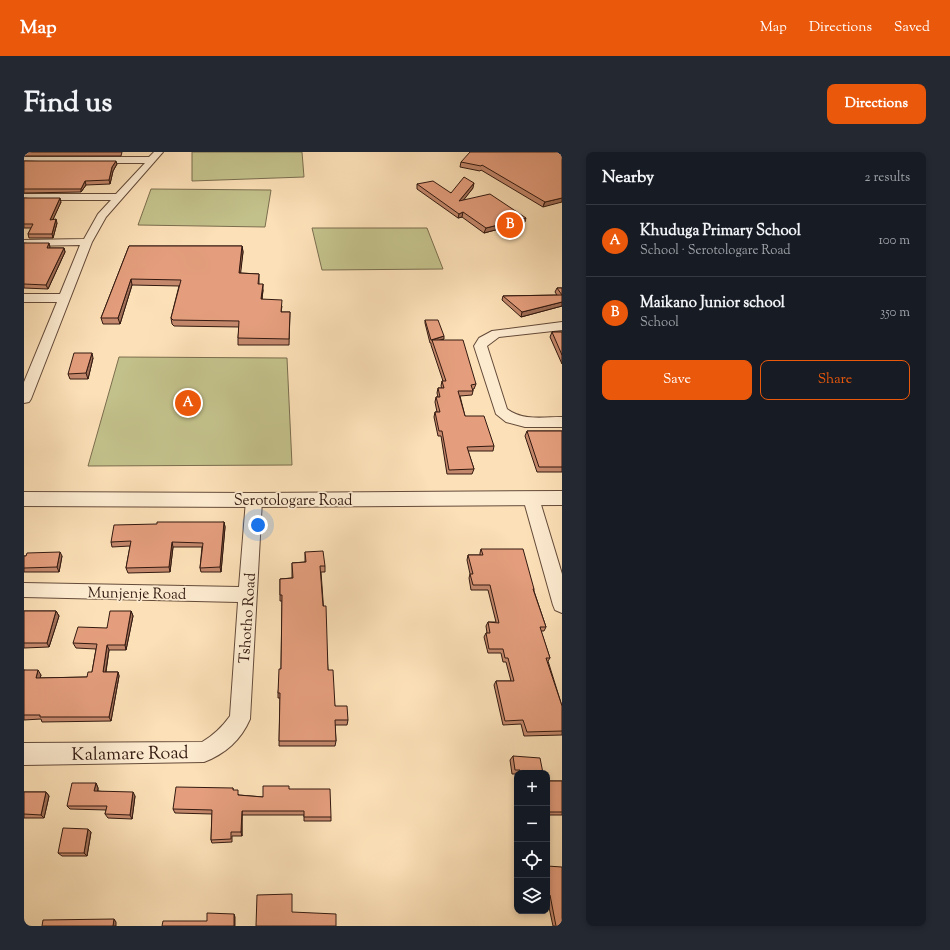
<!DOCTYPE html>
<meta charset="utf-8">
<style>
:root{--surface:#171b24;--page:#242831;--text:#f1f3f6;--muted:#9ea1a6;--line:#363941;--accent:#ea580c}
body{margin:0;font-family:"Sorts Mill Goudy",serif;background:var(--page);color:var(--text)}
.controls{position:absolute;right:12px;bottom:12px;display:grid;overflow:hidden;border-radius:8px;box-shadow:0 2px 6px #0003}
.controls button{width:36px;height:36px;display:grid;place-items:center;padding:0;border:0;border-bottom:1px solid var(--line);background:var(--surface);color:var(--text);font:20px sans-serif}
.you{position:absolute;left:234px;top:373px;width:14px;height:14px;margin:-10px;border:3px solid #fff;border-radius:50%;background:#1a73e8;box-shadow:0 0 0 6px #1a73e833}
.badge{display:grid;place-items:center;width:26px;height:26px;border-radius:50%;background:var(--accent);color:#fff;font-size:13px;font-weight:700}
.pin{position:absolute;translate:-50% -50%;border:2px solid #fff;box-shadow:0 1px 4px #0006}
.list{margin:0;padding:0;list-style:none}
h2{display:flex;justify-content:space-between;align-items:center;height:52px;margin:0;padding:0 16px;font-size:17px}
h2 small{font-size:13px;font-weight:400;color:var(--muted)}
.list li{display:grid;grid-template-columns:26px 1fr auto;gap:12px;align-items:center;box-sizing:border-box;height:72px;padding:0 16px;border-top:1px solid var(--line)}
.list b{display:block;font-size:15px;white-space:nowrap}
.list p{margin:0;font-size:13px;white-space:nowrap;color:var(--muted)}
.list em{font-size:13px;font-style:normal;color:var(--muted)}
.actions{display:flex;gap:8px;padding:12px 16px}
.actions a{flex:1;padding:9px 0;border:1px solid var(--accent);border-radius:8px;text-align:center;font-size:14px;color:var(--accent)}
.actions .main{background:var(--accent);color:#fff}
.icon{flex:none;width:22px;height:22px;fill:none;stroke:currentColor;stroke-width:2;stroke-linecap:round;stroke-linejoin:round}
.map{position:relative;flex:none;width:538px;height:774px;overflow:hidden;border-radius:8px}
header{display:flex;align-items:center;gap:24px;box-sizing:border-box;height:56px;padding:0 20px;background:var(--accent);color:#fff}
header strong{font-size:19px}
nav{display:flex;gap:22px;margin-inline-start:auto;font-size:14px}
.intro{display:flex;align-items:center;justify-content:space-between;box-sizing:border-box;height:96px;padding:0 24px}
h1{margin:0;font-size:28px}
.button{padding:10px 18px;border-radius:8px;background:var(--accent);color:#fff;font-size:14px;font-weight:700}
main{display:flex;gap:24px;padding:0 24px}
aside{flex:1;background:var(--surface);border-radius:8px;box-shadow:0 2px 6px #0003}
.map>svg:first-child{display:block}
</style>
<header>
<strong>Map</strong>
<nav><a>Map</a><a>Directions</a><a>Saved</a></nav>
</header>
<div class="intro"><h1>Find us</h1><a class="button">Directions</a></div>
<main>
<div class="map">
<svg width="538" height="774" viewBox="0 0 538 774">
<rect width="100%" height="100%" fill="#fce0b7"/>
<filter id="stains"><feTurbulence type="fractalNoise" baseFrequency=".005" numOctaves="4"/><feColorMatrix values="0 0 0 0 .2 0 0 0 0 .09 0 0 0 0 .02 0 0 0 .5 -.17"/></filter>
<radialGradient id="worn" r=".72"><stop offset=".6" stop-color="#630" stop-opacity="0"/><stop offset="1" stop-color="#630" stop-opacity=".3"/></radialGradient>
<path fill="#c3c18b" stroke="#7a6d4e" d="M168,0H278L280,25L168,29Z
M127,37L247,38L241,75L114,73Z
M288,76H403L419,117L298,118Z
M95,205L263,206L268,313L64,314Z"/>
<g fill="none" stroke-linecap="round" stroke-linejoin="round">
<defs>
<path id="minor" d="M130,0H139L82,65L68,90L7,247L5,250L0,251V230L33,150H0V142H36L56,93L0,94V88L60,87L74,62L87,48H0V42H92L121,11H0V5H125Z
M538,170V178L475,185L463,194L483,257C499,269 519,265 538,265V275H501L482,270L472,262L450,194L455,186L468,179Z
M507,340L513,342L515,346L538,422V461L531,458L529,453L499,346L501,342Z
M230,342L236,344L238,348L226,567C217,588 201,602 180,610L0,613V591L178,590C190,583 198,575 206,564L214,450L0,445V431L215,435L222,348L224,344Z"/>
<path id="tertiary" d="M538,339V353L230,355L0,354V340L230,341Z"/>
</defs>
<use href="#minor" stroke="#644b3a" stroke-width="2"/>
<use href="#tertiary" stroke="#644b3a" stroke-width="2"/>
<use href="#minor" fill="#fdebd0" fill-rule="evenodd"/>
<use href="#tertiary" fill="#fdebd0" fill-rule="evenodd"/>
</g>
<path fill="#c4886c" stroke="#321910" d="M0,0H98L97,4H0Z
M538,0L519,55L457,18L456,19L436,15L437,10Z
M0,9L93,12L89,19L86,32L62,33L57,40L0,41Z
M393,32L427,41L449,36L439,48L501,70L460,81L438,65L434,66L393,37Z
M0,46L37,50L29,67L33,71L29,86H5L4,82L7,76H0Z
M0,91L26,95L25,96H40L41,100L24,137L0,136Z
M105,94H218L219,100L216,121L235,122V132L239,138L238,147L258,154L257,160H266L265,193H214V186L215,175L150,174L148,172L147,166L155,134L108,133L96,172H79L77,166Z
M533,136H538V154L497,165L478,148L479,144L533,143L531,140Z
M401,168L420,187L417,188L452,232L450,237H449V239L448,243L436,244L441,264L470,294L469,299H444L450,317L448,322H423L417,284H414L410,265L411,260H413L411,250L412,245H414L413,241L414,236H418L417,234L418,229H419L407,193V191H406L401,171Z
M528,180H538V212L526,185Z
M69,206L64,227H46L44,222Z
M503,279H538V320H513L501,284Z
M200,370L201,375L197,420H177L176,416L178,395H149L146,420L104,421L102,416L106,394L88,395L87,390Z
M457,397L510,437V439L522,475L520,479H517L526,506L524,509L538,554V583L500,584L497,572L479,573L470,533L472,529H487L482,510H479L477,501H464L460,485L462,481H463L462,474L464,470H472L464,438H447L445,426L446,422L443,408L444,403H456V401Z
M281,400L301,414V420H297L304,518L311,554L324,568L323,573H311L312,589L311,594H255L256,546H254V541L257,517L258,449H256V427L268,426V411L281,410Z
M0,404H38L35,420H0Z
M0,459H32L35,464L25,495L0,496Z
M107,459L109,464L102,498H85L82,520H94L95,524L87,569L18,570L17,567L0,568V518L17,523L16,526L63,525L68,520L72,497L52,496L49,491L83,476Z
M489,604L519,621H493V622H488L486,608Z
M523,629H538V663H523Z
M72,631L74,636V639L111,644L108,667L84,666L81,662L82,658L46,657L43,654Z
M209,636V638L215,643L239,645L265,637L307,665V669H280V663H218V684H208V690L188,691L187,688L188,662L151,661L149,657Z
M0,640H22L25,644L20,666H0Z
M67,680L63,704H38L34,701Z
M523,714L538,774H529L523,746Z"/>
<path fill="#a06f58" stroke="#321910" d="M92,9L93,12L89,19L86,32L85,28L88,15Z
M61,29L62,33L57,40V37Z
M450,31L449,36L435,54V49Z
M36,46L37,50L27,72L26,68Z
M538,46V50L519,55L521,50Z
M439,60L438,65L434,66L435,62Z
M502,66L501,70L460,81L462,76Z
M32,67L33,71L29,86L28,82Z
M25,91L26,95L24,101L23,96Z
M218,94L219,100L216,127L215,121Z
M40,96L41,100L24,137L22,133Z
M107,127L108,133L96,172L94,166Z
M239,132V138L237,153V147Z
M538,150V154L497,165L498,160Z
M420,184V187L409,190L408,188Z
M68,201L69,206L64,227L62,221Z
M200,370L201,375L197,420L196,415Z
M148,390L149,395L146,420L145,415Z
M36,400L38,404L35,420L33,415Z
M32,459L35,464L25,495L23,491Z
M107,459L109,464L102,498L101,493Z
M83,493L85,498L81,524L79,520Z
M14,518L17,523L15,530L12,526Z
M94,520L95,524L87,569L85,565Z
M72,631L74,636L73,643L70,639Z
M22,640L25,644L20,666L17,663Z
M109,640L111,644L108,667L106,663Z
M218,659V684L217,680Z
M64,677L67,680L63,704L60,701Z
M210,762L211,765V774H210Z
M90,767L92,770V774H89Z"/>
<path fill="#e49e7d" stroke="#321910" d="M446,0H538V46L521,50L458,13L457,14L437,10Z
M0,9H92L88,15L85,28L61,29L57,37H0Z
M440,25L450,31L435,49L466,42L502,66L462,76L439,60L435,62L393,32L409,29L427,41Z
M0,46H36L26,68L32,67L28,82H4L9,72H0Z
M0,91H25L23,96H40L22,133L0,132Z
M105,94H218L215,121L235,122L234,132H239L237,147L258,148L257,160H266L265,187L214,186L215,169L149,168L147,166L157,128L107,127L94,166H77Z
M533,136H538V143Z
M538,143V150L498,160L479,144Z
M401,168H414L420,184L407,188Z
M528,180H538V203Z
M408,188H439L452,232L447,233L449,239H434L441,264H460L470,294L443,295L450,317L425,318L418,279H415L411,260H416L412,245H416L414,236H420L418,229H422Z
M50,201H68L62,221L44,222Z
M503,279H538V315H515Z
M133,370H200L196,415L176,416L179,391L148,390L145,415L102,416L107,389L87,390L90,373L133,372Z
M457,397H499L510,437H509L522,475H516L526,506H522L538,554V579L503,580L499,568L481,569L472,529H490L484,506H481L479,497H465L462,481H466L464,470L475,471L466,433H449L446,422H449L444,403H459Z
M299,399L301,414H296L299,454H302L304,518H309L311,554H323L324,568H311L312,589H255L256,541H254L255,517H257L258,443H256V427L269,426L268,411L282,410L281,400Z
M36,400L33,415L0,416V404H2L3,401Z
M0,459H32L23,491H0Z
M86,459H107L101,493H83L79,520H94L85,565H16V563H0V518H14L12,526L63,525L64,520H68L73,492L49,491L54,475L83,476Z
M489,604L516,606L519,621H496V618H491Z
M523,629H538V660H523Z
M48,631H72L70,639L109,640L106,663L81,662L83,654H43Z
M239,634H265V637H306L307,665H280V659H218L217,680H207V687L187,688L188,658L149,657L152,635L209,636V638H214V643L239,645Z
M0,640H22L17,663L0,662Z
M39,676L64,677L60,701H34Z
M523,714L538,715V774H532L526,743H523Z
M268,742V760L312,762V774H232L233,743Z
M183,761L210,762V774H138L139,769H183Z
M90,767L89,774H18L19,768Z"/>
<g text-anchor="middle" stroke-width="3.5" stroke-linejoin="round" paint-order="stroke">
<g font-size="15" fill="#321910" stroke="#fdebd0">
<text x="269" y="353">Serotologare Road</text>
<text transform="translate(113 441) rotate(1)" y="5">Munjenje Road</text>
<text transform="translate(223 466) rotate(-86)" y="5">Tshotho Road</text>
</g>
<g font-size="18" fill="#321910" stroke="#fdebd0">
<text transform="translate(106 601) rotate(-1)" y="6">Kalamare Road</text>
</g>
</g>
<rect width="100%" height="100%" filter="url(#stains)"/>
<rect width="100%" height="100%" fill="url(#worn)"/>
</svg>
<div class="controls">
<button>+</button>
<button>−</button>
<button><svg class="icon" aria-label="locate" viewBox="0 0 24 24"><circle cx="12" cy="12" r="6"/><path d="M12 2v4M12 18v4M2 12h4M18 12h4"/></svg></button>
<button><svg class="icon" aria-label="layers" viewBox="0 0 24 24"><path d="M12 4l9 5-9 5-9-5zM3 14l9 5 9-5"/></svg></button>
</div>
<div class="you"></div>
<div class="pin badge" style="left:164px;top:251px">A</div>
<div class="pin badge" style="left:486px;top:73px">B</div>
</div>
<aside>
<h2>Nearby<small>2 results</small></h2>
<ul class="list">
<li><span class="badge">A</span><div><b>Khuduga Primary School</b><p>School · Serotologare Road</p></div><em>100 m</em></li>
<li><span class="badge">B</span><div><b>Maikano Junior school</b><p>School</p></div><em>350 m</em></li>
</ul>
<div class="actions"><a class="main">Save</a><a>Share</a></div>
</aside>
</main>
